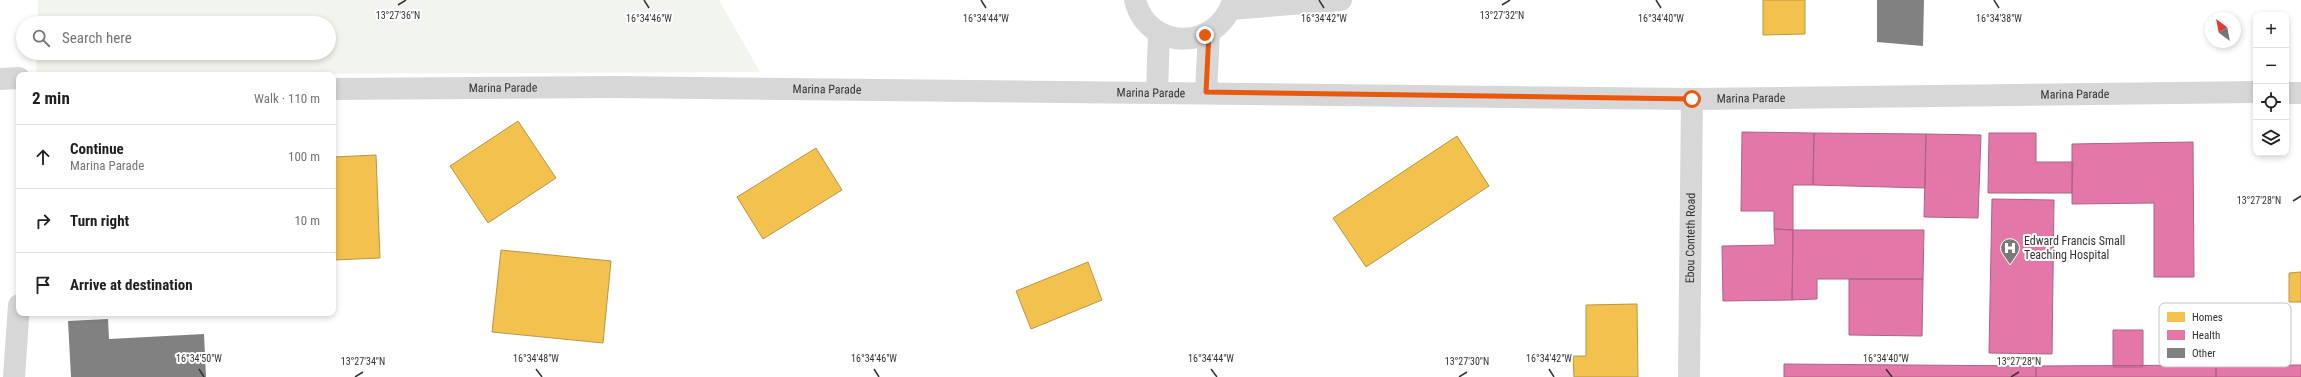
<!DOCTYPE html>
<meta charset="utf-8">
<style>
:root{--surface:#fff;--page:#f6f6f6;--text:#202124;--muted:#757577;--line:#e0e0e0}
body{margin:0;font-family:"Roboto Condensed",sans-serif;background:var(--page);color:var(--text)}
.controls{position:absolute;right:12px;top:12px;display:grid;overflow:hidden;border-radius:8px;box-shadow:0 2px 6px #0003}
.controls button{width:36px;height:36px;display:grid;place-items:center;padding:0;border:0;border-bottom:1px solid var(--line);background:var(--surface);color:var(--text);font:20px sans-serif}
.compass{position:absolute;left:2205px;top:12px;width:36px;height:36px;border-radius:50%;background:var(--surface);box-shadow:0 2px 6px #0003;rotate:328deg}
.stop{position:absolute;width:12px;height:12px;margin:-9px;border:3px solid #ea580c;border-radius:50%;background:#fff}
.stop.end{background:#ea580c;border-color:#fff;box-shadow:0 1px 4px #0008}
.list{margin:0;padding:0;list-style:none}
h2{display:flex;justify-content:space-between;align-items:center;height:52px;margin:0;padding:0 16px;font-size:17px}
h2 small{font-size:13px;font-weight:400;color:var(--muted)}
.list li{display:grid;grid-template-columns:26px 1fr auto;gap:12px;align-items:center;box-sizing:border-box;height:64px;padding:0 16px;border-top:1px solid var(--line)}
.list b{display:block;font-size:15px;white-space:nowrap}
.list p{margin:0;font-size:13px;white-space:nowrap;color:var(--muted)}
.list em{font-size:13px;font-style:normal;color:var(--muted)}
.icon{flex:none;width:22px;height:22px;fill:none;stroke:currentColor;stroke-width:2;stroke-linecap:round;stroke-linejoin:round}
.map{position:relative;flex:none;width:2301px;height:377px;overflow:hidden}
.search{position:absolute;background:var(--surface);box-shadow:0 2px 6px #0003;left:16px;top:16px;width:320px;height:44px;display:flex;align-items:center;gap:10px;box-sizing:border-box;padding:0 14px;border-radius:22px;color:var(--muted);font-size:15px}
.panel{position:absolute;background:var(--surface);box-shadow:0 2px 6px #0003;left:16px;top:72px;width:320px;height:244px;border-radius:8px}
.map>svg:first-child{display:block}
</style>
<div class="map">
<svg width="2301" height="377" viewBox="0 0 2301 377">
<rect width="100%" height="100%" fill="#fff"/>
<path fill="#f1f5ed" d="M38,0H719L760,72L36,75L37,53H329V23H38Z"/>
<path fill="#f2c14e" stroke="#b99646" d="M1763,0H1805V34L1763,35Z
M518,121L556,178L488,223L450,166Z
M1457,136L1489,186L1366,267L1333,218Z
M816,148L842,190L763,239L737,197Z
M376,155L380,258L333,260V157Z
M501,250L611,261L603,343L492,332Z
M1088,262L1102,300L1031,329L1016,291Z
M2301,272V302H2289V273Z
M1637,304L1638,377H1574L1573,356H1586V305Z"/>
<path fill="#e377a8" stroke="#ae6385" d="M1742,132L1814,133L1813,185H1793V230L1774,229V211H1741Z
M1814,133L1926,134L1925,188L1813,185Z
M1989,133H2036V162H2073L2072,193H1988Z
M1926,134L1981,135L1978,218L1924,217Z
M2193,142L2194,277H2154V203L2072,204V144Z
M1992,199L2054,200L2052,354L1989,353Z
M1774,229L1793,230L1792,300L1723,301L1722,246L1775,245Z
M1793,230H1924L1923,279H1817V299L1792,300Z
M1849,279H1923L1922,336L1849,335Z
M2113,330H2143V367H2113Z
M1784,364L2036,366V377H1784Z
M2216,365H2301V377H2216Z
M2216,365V377H2036V366Z"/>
<path fill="#818181" d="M1877,0H1924L1923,46L1877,42Z
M108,319L109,339L204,334L206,377H71L68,321Z"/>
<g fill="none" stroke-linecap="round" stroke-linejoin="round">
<g stroke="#d7d7d7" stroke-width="22">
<path d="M1135,0C1148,52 1219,51 1233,0"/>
<path d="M1231,9L1341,0"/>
<path d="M0,79L19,78"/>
<path id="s1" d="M333,89L615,87L1692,99L2256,92"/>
<path d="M1157,92L1159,33"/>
<path d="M1206,92L1209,32"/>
<path d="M2286,93H2301"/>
<path d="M14,377L19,305"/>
<path id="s2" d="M1689,377L1692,99"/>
</g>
</g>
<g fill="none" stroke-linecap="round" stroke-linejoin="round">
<path stroke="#ea580c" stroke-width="5" d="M1205,35L1209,32L1206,92L1692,99"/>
</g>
<path fill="none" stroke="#333" stroke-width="1.5" d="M644,0L649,8M981,0L986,8M1319,0L1324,8M1656,0L1661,8M1994,0L1999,8M398,5L406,0M1502,5L1510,0M2293,201L2301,196M199,369L204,377M536,369L542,377M874,369L879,377M1211,369L1217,377M1549,369L1554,377M1886,369L1892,377M355,377L363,372M1459,377L1467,372M2011,377L2019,372"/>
<defs>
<symbol id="hospital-pin" viewBox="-11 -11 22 30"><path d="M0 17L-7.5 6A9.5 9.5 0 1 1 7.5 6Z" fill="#7a7a7a" stroke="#fff"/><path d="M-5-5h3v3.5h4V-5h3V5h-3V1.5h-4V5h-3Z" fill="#fff"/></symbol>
</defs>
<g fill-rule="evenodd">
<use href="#hospital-pin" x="1999" y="237" width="22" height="30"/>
</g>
<g text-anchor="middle" stroke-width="4" stroke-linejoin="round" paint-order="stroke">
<g font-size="12" fill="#333" stroke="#fff">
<text dy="4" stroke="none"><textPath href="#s1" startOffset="170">Marina Parade</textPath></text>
<text dy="4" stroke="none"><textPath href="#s1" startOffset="494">Marina Parade</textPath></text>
<text dy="4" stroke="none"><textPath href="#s1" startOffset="818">Marina Parade</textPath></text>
<text dy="4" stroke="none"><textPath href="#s1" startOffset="1742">Marina Parade</textPath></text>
<text dy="4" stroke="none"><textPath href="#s1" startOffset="1418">Marina Parade</textPath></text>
<text dy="4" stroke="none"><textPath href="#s2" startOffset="139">Ebou Conteth Road</textPath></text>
</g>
<g font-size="12" fill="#333" stroke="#fff" text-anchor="start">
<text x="2024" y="245">Edward Francis Small<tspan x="2024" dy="14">Teaching Hospital</tspan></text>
</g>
</g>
<rect x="2159" y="303" width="132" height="64" rx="6" fill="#fff" stroke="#c2c2c2" stroke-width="1"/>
<rect x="2167" y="312" width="18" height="10" fill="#f2c14e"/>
<rect x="2167" y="330" width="18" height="10" fill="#e377a8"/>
<rect x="2167" y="348" width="18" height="10" fill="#818181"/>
<g font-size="11" fill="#333">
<text x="2192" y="321">Homes</text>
<text x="2192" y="339">Health</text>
<text x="2192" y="357">Other</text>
</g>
<g font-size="10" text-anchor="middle" fill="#333" stroke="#fff" stroke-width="4" stroke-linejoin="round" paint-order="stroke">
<text x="398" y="19">13°27'36"N</text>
<text x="1502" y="19">13°27'32"N</text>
<text x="649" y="22">16°34'46"W</text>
<text x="986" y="22">16°34'44"W</text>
<text x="1324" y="22">16°34'42"W</text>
<text x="1661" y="22">16°34'40"W</text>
<text x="1999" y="22">16°34'38"W</text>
<text x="2259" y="204">13°27'28"N</text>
<text x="199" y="362">16°34'50"W</text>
<text x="536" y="362">16°34'48"W</text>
<text x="874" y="362">16°34'46"W</text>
<text x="1211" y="362">16°34'44"W</text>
<text x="1549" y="362">16°34'42"W</text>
<text x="1886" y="362">16°34'40"W</text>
<text x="363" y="365">13°27'34"N</text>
<text x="1467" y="365">13°27'30"N</text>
<text x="2019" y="365">13°27'28"N</text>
</g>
</svg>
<div class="controls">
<button>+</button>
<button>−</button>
<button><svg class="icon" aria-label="locate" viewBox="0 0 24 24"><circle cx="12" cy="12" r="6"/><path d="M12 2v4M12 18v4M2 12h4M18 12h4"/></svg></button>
<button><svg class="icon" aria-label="layers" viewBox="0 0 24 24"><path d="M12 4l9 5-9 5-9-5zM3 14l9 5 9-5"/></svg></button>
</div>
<svg class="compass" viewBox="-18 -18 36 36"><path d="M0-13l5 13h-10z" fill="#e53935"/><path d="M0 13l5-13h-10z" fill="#757577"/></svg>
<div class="stop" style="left:1692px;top:99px"></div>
<div class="stop end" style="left:1205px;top:35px"></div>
<div class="search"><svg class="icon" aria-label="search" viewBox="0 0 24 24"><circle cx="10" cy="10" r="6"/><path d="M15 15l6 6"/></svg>Search here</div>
<section class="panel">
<h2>2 min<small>Walk · 110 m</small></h2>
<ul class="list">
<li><svg class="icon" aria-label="ahead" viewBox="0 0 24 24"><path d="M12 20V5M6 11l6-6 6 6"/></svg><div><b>Continue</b><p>Marina Parade</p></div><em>100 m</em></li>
<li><svg class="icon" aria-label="right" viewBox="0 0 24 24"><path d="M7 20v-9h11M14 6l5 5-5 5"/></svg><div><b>Turn right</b></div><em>10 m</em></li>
<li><svg class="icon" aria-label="arrive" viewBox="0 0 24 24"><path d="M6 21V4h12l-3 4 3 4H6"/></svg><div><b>Arrive at destination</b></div></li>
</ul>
</section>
</div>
